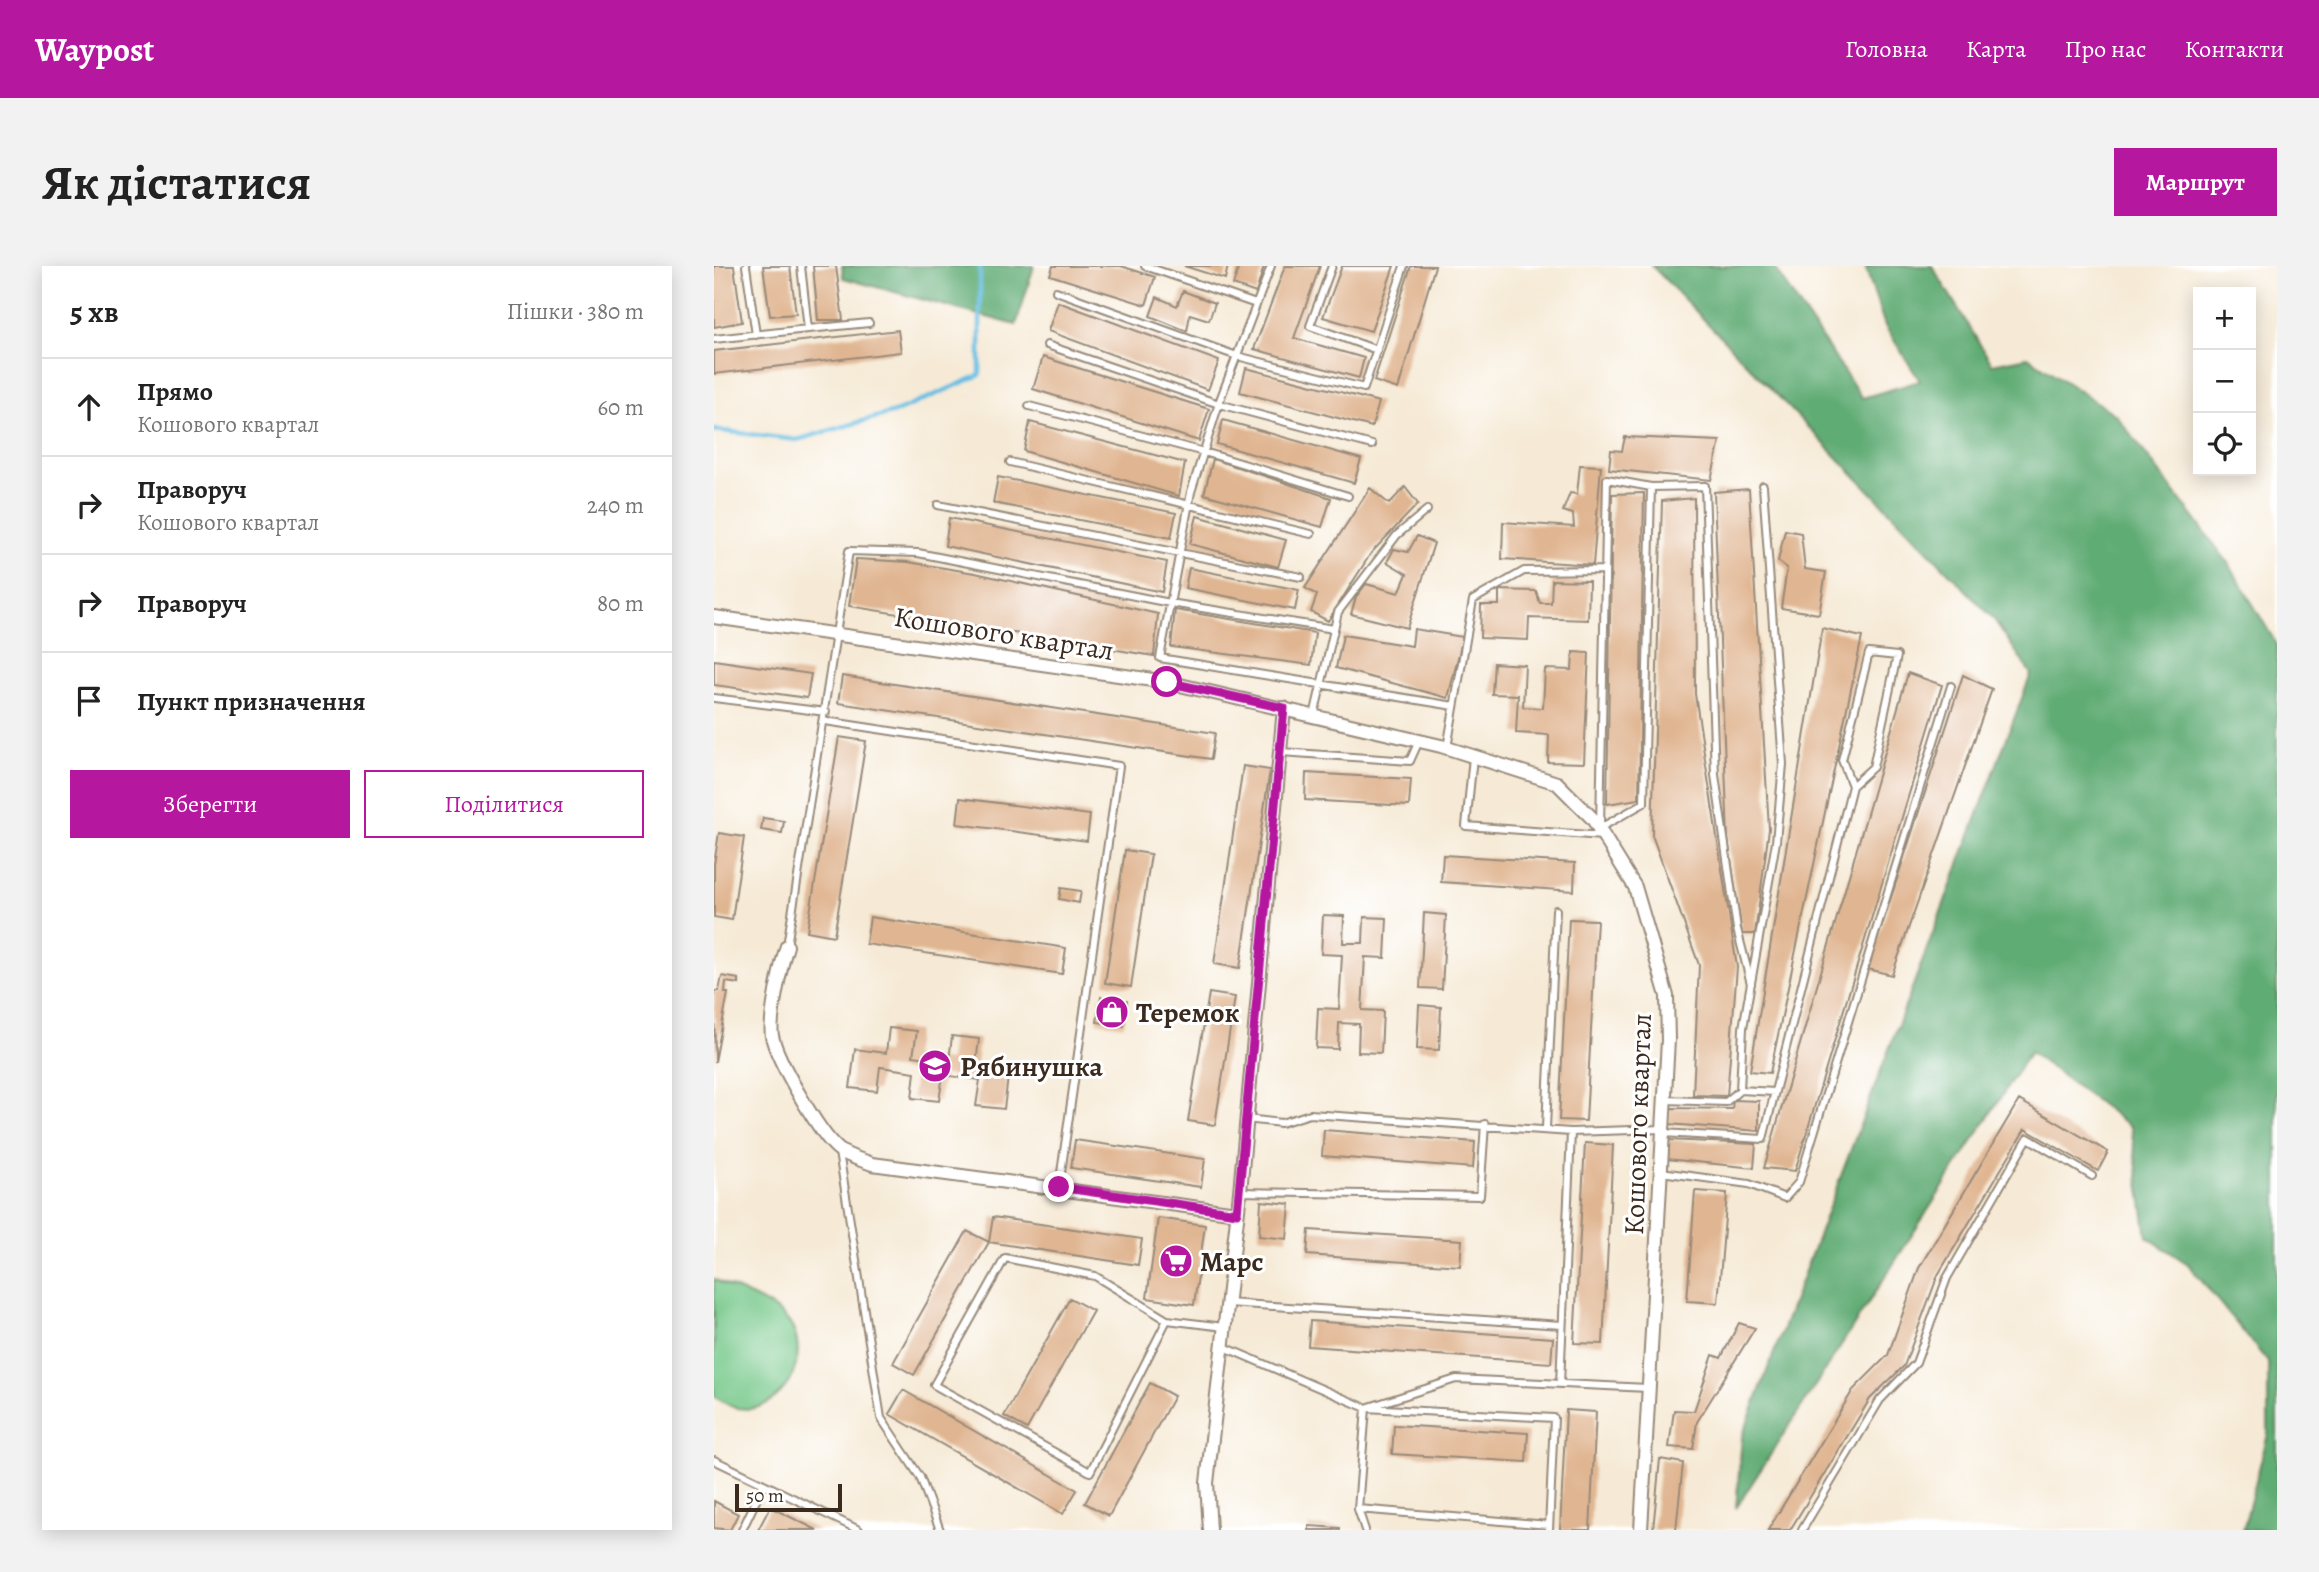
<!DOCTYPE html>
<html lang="uk">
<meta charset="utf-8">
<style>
:root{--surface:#fff;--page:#f2f2f2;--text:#222;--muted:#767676;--line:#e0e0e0;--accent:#b5179e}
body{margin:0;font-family:Alegreya,serif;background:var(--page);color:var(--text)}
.controls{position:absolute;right:21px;top:21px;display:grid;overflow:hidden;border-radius:0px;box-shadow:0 4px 18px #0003}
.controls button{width:63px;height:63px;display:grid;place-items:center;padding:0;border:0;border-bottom:2px solid var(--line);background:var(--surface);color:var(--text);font:35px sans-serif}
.scale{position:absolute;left:21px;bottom:18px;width:107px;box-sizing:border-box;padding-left:7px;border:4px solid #3b2a1e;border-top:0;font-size:19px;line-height:24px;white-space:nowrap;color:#3b2a1e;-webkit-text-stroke:5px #fff;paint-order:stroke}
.stop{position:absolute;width:21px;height:21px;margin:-16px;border:5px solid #b5179e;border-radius:50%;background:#fff}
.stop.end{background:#b5179e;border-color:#fff;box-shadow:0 2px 7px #0008}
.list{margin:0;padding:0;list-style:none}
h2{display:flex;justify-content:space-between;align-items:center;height:91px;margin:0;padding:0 28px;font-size:30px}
h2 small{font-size:23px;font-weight:400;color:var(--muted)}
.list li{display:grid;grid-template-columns:46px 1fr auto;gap:21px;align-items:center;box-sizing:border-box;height:98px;padding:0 28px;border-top:2px solid var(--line)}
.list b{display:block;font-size:26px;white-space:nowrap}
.list p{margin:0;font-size:23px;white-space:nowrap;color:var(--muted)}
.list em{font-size:23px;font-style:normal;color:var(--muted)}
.actions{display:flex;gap:14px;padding:21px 28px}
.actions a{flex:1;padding:16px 0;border:2px solid var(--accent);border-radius:0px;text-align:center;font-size:24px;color:var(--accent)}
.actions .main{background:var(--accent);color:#fff}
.icon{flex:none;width:38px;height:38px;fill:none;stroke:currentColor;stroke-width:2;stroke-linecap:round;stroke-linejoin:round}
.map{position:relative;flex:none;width:1563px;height:1264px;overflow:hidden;border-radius:0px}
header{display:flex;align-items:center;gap:42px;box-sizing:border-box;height:98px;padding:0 35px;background:var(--accent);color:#fff}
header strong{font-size:33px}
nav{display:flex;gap:38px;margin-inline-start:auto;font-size:24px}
.intro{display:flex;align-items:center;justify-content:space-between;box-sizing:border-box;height:168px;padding:0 42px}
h1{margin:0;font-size:49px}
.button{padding:18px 32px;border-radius:0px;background:var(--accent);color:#fff;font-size:24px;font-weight:700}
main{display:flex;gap:42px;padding:0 42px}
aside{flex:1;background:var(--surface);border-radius:0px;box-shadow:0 4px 18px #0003}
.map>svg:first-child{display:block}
</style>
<header>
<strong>Waypost</strong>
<nav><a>Головна</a><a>Карта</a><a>Про нас</a><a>Контакти</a></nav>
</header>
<div class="intro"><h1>Як дістатися</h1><a class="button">Маршрут</a></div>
<main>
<aside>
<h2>5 хв<small>Пішки · 380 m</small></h2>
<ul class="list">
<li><svg class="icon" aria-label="ahead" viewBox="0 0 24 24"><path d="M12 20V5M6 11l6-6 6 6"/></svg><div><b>Прямо</b><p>Кошового квартал</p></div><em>60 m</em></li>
<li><svg class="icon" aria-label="right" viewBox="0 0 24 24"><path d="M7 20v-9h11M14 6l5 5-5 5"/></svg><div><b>Праворуч</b><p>Кошового квартал</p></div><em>240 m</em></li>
<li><svg class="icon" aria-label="right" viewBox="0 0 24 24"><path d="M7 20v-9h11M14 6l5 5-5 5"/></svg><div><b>Праворуч</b></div><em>80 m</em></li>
<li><svg class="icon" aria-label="arrive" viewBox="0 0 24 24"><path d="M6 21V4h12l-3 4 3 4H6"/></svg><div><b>Пункт призначення</b></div></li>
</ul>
<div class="actions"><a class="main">Зберегти</a><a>Поділитися</a></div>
</aside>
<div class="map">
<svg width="1563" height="1264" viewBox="0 0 1563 1264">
<rect width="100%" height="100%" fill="#fff"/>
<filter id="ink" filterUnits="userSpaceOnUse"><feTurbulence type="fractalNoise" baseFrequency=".0143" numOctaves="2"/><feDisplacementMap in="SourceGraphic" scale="14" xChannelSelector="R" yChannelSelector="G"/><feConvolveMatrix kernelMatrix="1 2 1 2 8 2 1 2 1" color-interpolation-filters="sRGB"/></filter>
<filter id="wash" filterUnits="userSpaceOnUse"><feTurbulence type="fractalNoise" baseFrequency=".00686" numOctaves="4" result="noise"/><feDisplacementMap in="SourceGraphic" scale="28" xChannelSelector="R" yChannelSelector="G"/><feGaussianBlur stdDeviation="1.57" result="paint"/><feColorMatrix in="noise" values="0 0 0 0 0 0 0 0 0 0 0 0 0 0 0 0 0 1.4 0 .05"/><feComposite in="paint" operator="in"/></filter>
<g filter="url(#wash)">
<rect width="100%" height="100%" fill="#f6ead6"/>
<path fill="#75c789" stroke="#587854" stroke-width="2" d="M0,1013C21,1024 49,1033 67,1048C107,1081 69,1155 19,1141C13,1139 6,1134 0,1130Z"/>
<path fill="#60ac75" stroke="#4e6b4a" stroke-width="2" d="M128,0H320L302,59L129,12Z
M938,0H1059L1148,132L1206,115L1171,60L1151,0H1218L1278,98L1314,91L1402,149L1515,298L1563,379V1264H1529L1554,1168V1096L1474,998L1433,971L1417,861L1316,786L1022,1242L1028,1171L1317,408L1279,352Z"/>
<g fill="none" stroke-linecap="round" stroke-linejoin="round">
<path stroke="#65bde2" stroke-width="4.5" d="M0,164L83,174L184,145L266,109V0"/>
</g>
<g id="blocks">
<path fill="#e0b591" d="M0,0H20L28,56L0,61Z
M49,0H76L82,48L56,50Z
M99,0H122L129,54H104Z
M339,0H407L441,11L432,39L336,9Z
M470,0H514L511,13Z
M525,0H550L542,27L519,19Z
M571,0H606L580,72L650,92L645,112L540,83Z
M628,0H680L657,65L609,51Z
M697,0H721L684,123L660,115Z
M469,25L501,37L495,54L476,48L473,65L436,50L443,31L463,40Z
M344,36L505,95L494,124L334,65Z
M184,64L187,86L0,108V85Z
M329,91L495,143L485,175L319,123Z
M532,102L665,136L658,161L526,126Z
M509,154L647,193L640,217L503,178Z
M316,156L471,197L465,230L310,185Z
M911,171L1006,175L997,214L895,203L897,184L908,185Z
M499,193L617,232L608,261L490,228Z
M866,199L887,200L879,299L788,293L789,256L860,261L859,248L849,245L856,227L863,228Z
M284,211L462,247L457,272L279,237Z
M691,221L704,238L657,287L614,355L597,346L603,329L591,322L656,222L675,238Z
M1035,223L1055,563L1041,668H1028L1014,573L1000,226Z
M930,227L925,533L893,538L898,228Z
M980,232L981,428L1023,701L1013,830L979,829L985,699L938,569L948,235Z
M483,250L572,274L564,301L476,278Z
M235,252L453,296L448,326L231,280Z
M1071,264L1087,267L1091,303L1112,306L1105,348L1067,342L1073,302L1064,295Z
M703,270L720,277L693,362L637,348L642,331L652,318L685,327L693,308L673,296L680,283L694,286Z
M142,293L194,296L261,307L444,348L440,390L135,340Z
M475,302L585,324L581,344L471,322Z
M838,314L875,315L874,354L815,352L814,374L766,372L767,339H785V324L822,325L826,337H837Z
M461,344L601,367L597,399L457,381Z
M1108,362L1148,371L1056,807L1036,805Z
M700,363L749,371L734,432L622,402L629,369L698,380Z
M859,386L875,387L870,497L834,496L835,469L802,467L804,429L778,428L780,397L811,399L809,441L829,442L831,403L858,404Z
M0,394L97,408L93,432L0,419Z
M1194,407L1228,419L1081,905L1050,902Z
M1249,409L1278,423L1178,709L1154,703Z
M128,410L501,467L497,493L124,437Z
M125,471L152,475L120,670L93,665Z
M529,500L556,504L526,702L500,698Z
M592,507L697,513L695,540L591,534Z
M246,532L376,549L373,575L243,558Z
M49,552L70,555L68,567L47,564Z
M5,567L30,571L18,654L0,651V598Z
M411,584L437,588L417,721L391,717Z
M729,589L861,597L860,625L727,616Z
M347,622L367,625L365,637L345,633Z
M710,647L732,649L728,723L706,722Z
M609,649L630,650L629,677H649L650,651L673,652L671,692L651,691L648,744L669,745L667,787L644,786L645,758L625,757L624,783L602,782L604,742L625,743L628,689L607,688Z
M156,651L352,682L348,708L152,678Z
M855,653L883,654L872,855L845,854Z
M8,710L25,713V718L12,716L11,727H14L1,796L0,725H5Z
M495,727L521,731L501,859L474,855Z
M387,731L413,735L410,760L383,756Z
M705,739L727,741L725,784L703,783Z
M175,762L203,765L199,790L235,795L238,770L265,773L262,798L295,803L290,843L262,840L266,814L229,809L225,835L198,832L201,806L166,801L163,825L136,822L141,783L172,787Z
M1019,834L1045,835V865L954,858L955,842L1018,843Z
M1305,834L1394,886L1384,905L1311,863L1224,1009L1190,1100L1156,1133L1076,1264H1054L1139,1124L1174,1089L1205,1002Z
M610,864L761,876L759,902L608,890Z
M361,874L491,893L487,921L357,902Z
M953,874L1042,878L1040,902L953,893Z
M871,877L899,879L889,1078L860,1077Z
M981,925L1013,927L1004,1037L973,1035Z
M547,935L576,938L573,973L545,970Z
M279,951L428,973L424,999L275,976L200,1109L179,1097L253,965L275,976Z
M444,952L491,959L480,1039L433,1032Z
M595,964L748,974L746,1000L593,989Z
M356,1032L379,1045L313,1163L290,1150Z
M596,1055L839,1072L837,1097L594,1080Z
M1025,1057L1041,1062L983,1156L979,1183L955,1181L960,1144L980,1145L999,1089L1007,1092Z
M436,1117L460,1130L395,1250L371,1237Z
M189,1124L363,1224L349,1248L175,1148Z
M852,1144L882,1146L876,1264H846Z
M680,1159L814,1167L812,1196L678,1188Z
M946,1193L969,1197L962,1264H939Z
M0,1235L24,1248L16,1264L0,1262Z
M56,1241L103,1264H44Z
M595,1260L626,1262V1264H595Z"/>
</g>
</g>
<g filter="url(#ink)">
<use href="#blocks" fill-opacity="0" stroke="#988a7a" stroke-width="2"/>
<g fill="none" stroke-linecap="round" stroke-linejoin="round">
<defs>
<path id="lane" d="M32,0L42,69
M87,0L94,63L155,57
M431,0L542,38
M557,0L506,134L477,226L446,392L740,440
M618,0L596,60L663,84
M342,25L523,90L650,122L690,0
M0,73L94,63
M333,79L505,138L658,179
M315,140L490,186L634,230
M296,196L597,268
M224,239L587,311
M0,432L112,446
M600,450L624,346L683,269L713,244
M111,455L405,500L345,921
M733,482L759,334L810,305L891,304
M567,486L696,495L705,475
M759,491L752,560L889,570
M886,560L893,213L937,221
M886,562L930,537L937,221L991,220L1001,509L1023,663L1037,718
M73,680L135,285L204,287L456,337L620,363
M1026,824L1061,826
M951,834L1012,836L1026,824L1029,762L1062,576L1069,498L1049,220
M532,853L567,857L596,848L857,866
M832,862L842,644
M949,867L1049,873L1138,520L1159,501L1183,390L1155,387L1128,494L1138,520
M125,886L167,1152L206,1211L226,1264
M947,906L1035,918L1071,932L1085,916L1237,420
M526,926L766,930L771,858
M514,1037L848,1059
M453,1054L376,1206L220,1119L291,992L381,1010L453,1054L510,1061
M508,1080L652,1142L742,1113L934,1122
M846,1118L857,866L949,863
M0,1194L145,1264
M644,1243L835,1259
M28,1264L50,1218
M651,1264L644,1243L652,1142L840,1152L835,1264
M1088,1264L1166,1134L1202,1097L1233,1012L1314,872L1378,910"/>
<path id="street" d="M0,351L453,416L727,480L843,517L879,553L921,621L953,730L954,774L927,1264
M73,680C67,698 55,753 58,770C63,794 105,867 124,883C132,890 148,894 158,898L523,947
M496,1264L493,1217L526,926L570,442"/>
</defs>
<use href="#lane" stroke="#988a7a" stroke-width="10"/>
<use href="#street" stroke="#988a7a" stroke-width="16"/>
<use href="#lane" stroke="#fff" stroke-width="6"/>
<use href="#street" stroke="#fff" stroke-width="12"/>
</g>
</g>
<g fill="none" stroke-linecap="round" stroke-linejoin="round" filter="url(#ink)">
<path stroke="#b5179e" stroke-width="9" d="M345,921L523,947L570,442L453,416"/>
</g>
<defs>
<symbol id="shop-disc" viewBox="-11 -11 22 22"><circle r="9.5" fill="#b5179e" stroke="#fff"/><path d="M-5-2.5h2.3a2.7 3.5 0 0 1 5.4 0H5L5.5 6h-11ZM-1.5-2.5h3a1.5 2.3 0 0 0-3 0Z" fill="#fff"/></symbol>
<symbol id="school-disc" viewBox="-11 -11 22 22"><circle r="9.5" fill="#b5179e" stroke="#fff"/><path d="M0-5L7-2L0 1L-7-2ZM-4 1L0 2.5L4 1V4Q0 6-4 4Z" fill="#fff"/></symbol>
<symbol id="supermarket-disc" viewBox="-11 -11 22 22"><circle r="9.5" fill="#b5179e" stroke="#fff"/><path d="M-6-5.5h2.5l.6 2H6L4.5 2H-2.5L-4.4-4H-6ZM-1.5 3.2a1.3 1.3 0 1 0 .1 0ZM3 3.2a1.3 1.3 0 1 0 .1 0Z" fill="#fff"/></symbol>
</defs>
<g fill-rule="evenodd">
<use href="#shop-disc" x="379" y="727" width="38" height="38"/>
<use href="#school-disc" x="202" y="781" width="38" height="38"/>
<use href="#supermarket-disc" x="443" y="976" width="38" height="38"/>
</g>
<g text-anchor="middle" stroke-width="6" stroke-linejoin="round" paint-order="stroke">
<g font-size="28" fill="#3b2a1e" stroke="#fff">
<text transform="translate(290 367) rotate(9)" y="10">Кошового квартал</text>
<text transform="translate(923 858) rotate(-88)" y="10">Кошового квартал</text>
</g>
<g font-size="28" font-weight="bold" fill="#3b2a1e" stroke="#fff" text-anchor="start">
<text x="422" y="756">Теремок</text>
<text x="246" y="810">Рябинушка</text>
<text x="486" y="1005">Марс</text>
</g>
</g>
</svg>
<div class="controls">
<button>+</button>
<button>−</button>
<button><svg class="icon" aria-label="locate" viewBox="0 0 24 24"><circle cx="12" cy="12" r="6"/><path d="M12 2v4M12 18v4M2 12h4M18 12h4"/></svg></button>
</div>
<div class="scale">50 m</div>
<div class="stop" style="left:453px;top:416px"></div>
<div class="stop end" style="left:345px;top:921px"></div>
</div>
</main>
